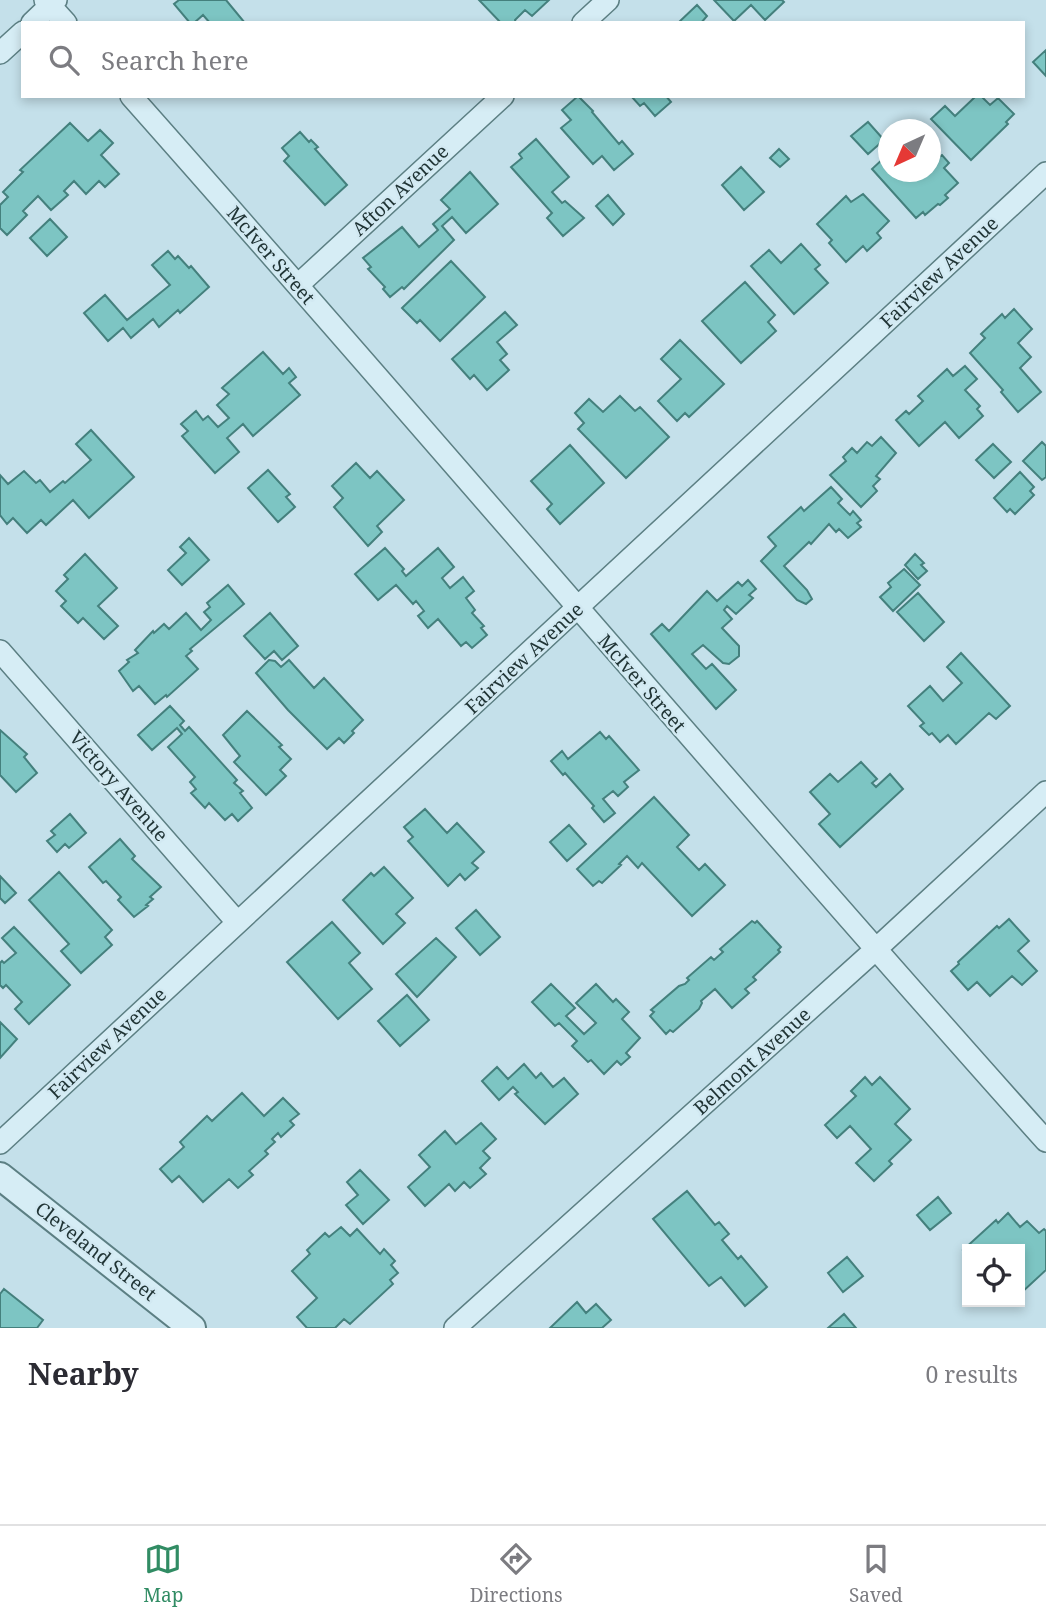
<!DOCTYPE html>
<style>
:root{--surface:#fff;--page:#f2f2f3;--text:#2b2b33;--muted:#7c7c81;--line:#e1e1e2;--accent:#318c64}
body{margin:0;font-family:"Noto Serif",serif;background:var(--page);color:var(--text)}
.controls{position:absolute;right:21px;bottom:21px;display:grid;overflow:hidden;border-radius:0px;box-shadow:0 4px 10px #0003}
.controls button{width:63px;height:63px;display:grid;place-items:center;padding:0;border:0;border-bottom:2px solid var(--line);background:var(--surface);color:var(--text);font:35px sans-serif}
.compass{position:absolute;left:878px;top:119px;width:63px;height:63px;border-radius:50%;background:var(--surface);box-shadow:0 4px 10px #0003;rotate:224deg}
.list{margin:0;padding:0;list-style:none}
h2{display:flex;justify-content:space-between;align-items:center;height:91px;margin:0;padding:0 28px;font-size:30px}
h2 small{font-size:23px;font-weight:400;color:var(--muted)}
.icon{flex:none;width:38px;height:38px;fill:none;stroke:currentColor;stroke-width:2;stroke-linecap:round;stroke-linejoin:round}
.map{position:relative;flex:none;width:1046px;height:1328px;overflow:hidden}
.search{position:absolute;background:var(--surface);box-shadow:0 4px 10px #0003;left:21px;right:21px;top:21px;height:77px;display:flex;align-items:center;gap:18px;box-sizing:border-box;padding:0 24px;border-radius:0px;color:var(--muted);font-size:26px}
.sheet{height:196px;background:var(--surface)}
nav{display:flex;justify-content:space-around;align-items:center;box-sizing:border-box;height:98px;border-top:2px solid var(--line);background:var(--surface);font-size:19px;color:var(--muted)}
nav a{display:grid;justify-items:center;gap:4px}
nav .on{color:var(--accent)}
.map>svg:first-child{display:block}
</style>
<div class="map">
<svg width="1046" height="1328" viewBox="0 0 1046 1328">
<rect width="100%" height="100%" fill="#c4e0ea"/>
<path fill="#7dc5c3" stroke="#44807d" stroke-width="2" d="M179,0H226L245,23H210L203,15L194,23H190L174,4Z
M479,0H549L532,16L525,10L515,20L516,23H501Z
M714,0H782L784,2L765,20L751,5L734,21Z
M697,5L707,16L701,23H678Z
M1046,50V76L1033,62Z
M578,96L593,111L592,112L619,144L622,141L633,154L614,170L602,156L593,164L561,128L571,120L562,110Z
M631,96H666L671,102L655,116L644,103L640,106Z
M976,96H981L990,105L998,98L1014,114L1006,122L1008,124L971,160L931,119L945,106L955,116Z
M868,122L884,140L868,154L851,136Z
M70,123L88,141L100,130L113,143L101,155L119,174L105,187L99,181L86,194L74,181L64,191L68,195L51,210L38,196L23,211L27,215L7,235L0,228V205L8,197L3,192L23,172L20,170Z
M300,132L309,142L311,140L318,147L315,149L347,185L325,205L284,161L289,156L282,148Z
M536,139L569,177L552,192L562,203L565,201L584,218L563,236L547,218L552,213L511,167L522,158L519,154Z
M779,149L789,159L780,167L770,158Z
M930,153L936,159L942,155L949,163L944,168L958,183L945,195L948,198L940,205L938,204L925,215L923,212L916,218L872,169L885,157L888,161V172H930Z
M741,167L764,192L744,210L722,185Z
M470,172L498,204L466,233L452,217L442,226L454,240L404,289L402,287L390,297L383,289L385,287L368,269L371,267L363,258L402,227L419,247L438,230L433,224L450,209L441,200Z
M863,194L889,221L877,233L881,238L867,251L863,246L846,262L829,243L832,240L817,224L846,196L851,202Z
M608,195L624,214L613,225L596,206Z
M50,219L67,237L47,256L30,238Z
M801,244L820,265L815,269L828,283L794,314L751,266L769,250L781,263Z
M168,251L175,259L178,256L189,268L191,266L209,287L180,313L178,310L159,327L153,319L131,338L123,328L108,341L84,313L105,295L127,320L170,285L152,265Z
M451,261L485,297L440,341L420,320L417,323L402,308Z
M745,282L775,315L768,322L776,331L741,363L702,321Z
M1014,309L1032,329L1018,343L1031,357L1020,368L1041,392L1018,412L1001,392L1003,390L970,353L985,338L981,334L1002,314L1005,318Z
M505,312L517,325L497,342L507,354L500,360L509,370L487,390L474,375L470,379L452,359Z
M680,340L724,384L689,417L685,413L677,421L658,401L681,379L661,359Z
M263,352L283,374L289,368L296,377L289,383L300,395L253,436L243,424L227,438L239,452L215,473L182,436L188,431L181,424L196,411L203,420L208,416L218,427L229,418L217,405L229,394L222,388Z
M965,366L977,379L965,390L980,406L977,409L983,416L959,438L945,422L919,446L896,420L906,411L909,414L923,401L918,396L947,369L953,376Z
M620,396L635,411L640,407L669,437L626,478L578,429L584,423L575,413L589,399L603,412Z
M91,430L134,477L89,518L73,500L46,525L41,520L27,533L13,518L7,524L0,515V475L8,484L24,471L36,483L40,480L50,492L63,481L65,483L91,460L76,444Z
M881,437L896,453L876,476L880,479L873,486L877,491L861,507L830,475L846,461L843,457L852,448L857,453L867,442L872,446Z
M1042,442L1046,446V477L1042,480L1023,461Z
M993,444L1011,462L994,478L976,460Z
M570,445L604,483L560,524L547,509L552,504L531,481Z
M356,463L370,478L377,471L404,500L377,526L382,532L368,546L334,507L343,498L332,486Z
M268,470L290,494L286,497L295,507L278,522L248,488Z
M1020,472L1034,487L1030,491L1034,495L1015,514L1010,509L1007,512L994,498Z
M831,487L842,499L838,503L850,515L853,511L861,520L857,523L861,527L848,538L839,529L836,532L829,524L811,544L809,542L784,566L807,590L812,599L806,604L797,600L761,561L776,546L768,537L801,507L804,511Z
M189,538L209,560L182,585L168,570L186,553L180,547Z
M385,548L404,569L402,571L406,576L438,548L454,567L442,578L450,588L463,577L474,591L466,598L475,610L472,613L484,626L481,628L487,635L472,648L466,642L461,646L438,619L428,628L418,616L424,611L416,601L413,604L396,585L378,600L355,574Z
M85,554L117,588L98,606L118,626L104,639L83,618L78,623L61,606L66,601L56,591L68,579L64,575Z
M915,554L924,563L921,565L927,571L918,579L905,565Z
M904,569L920,585L893,611L880,597L891,587L888,583Z
M748,580L756,589L749,595L753,598L736,614L727,606L724,610L732,619L722,628L739,646V656L729,664L723,663L703,645L692,654L706,669L712,664L736,690L716,709L651,634L662,624L669,631L707,591L717,601L738,582L742,586Z
M228,585L244,604L190,649L192,651L186,656L198,669L167,697L166,695L155,704L139,686L133,691L119,671L129,662L127,660L138,653L135,650L153,631L154,633L164,624L169,629L186,613L201,630L211,620L204,612L210,607L207,603Z
M918,593L944,622L924,641L897,612Z
M270,613L298,646L282,660L274,651L265,659L244,636Z
M961,653L1010,706L996,719L989,713L956,744L948,735L940,742L932,733L929,735L920,726L924,723L908,706L930,686L943,701L962,683L947,667Z
M269,660L275,661L281,667L289,660L314,688L324,678L363,720L352,731L354,733L344,743L339,738L327,749L288,710L256,673Z
M170,706L184,721L180,725L185,731L189,727L237,780L234,783L243,791L240,793L252,808L238,821L232,814L225,820L209,803L205,808L191,793L196,789L190,782L195,777L168,747L182,734L177,728L152,750L138,735Z
M247,711L282,745L279,747L291,759L280,770L286,776L266,795L234,762L240,756L223,735Z
M0,730L27,754L24,757L37,773L16,792L0,775Z
M600,732L606,739L609,736L639,770L624,782L628,787L618,796L613,791L603,799L615,813L604,822L592,808L594,806L565,773L563,775L551,761L562,751L568,759Z
M861,762L877,779L872,783L876,787L890,774L903,789L840,847L819,824L830,814L810,792L830,774L838,782Z
M654,797L689,835L677,847L699,870L705,864L725,885L692,916L642,863L638,868L627,856L619,864L621,865L602,883L599,881L593,886L577,869Z
M425,809L447,833L457,823L484,852L472,863L478,868L465,880L460,874L448,886L408,841L413,837L404,827Z
M70,814L86,833L69,848L65,844L57,852L47,841L55,835L51,831Z
M569,825L586,844L567,861L550,842Z
M120,839L135,856L132,859L161,887L150,897L153,899L146,905L148,906L134,917L118,900L121,897L106,881L103,883L89,867Z
M384,867L413,898L396,914L405,923L383,944L343,900L371,873L374,876Z
M59,872L112,930L105,937L112,945L81,973L61,951L69,944L29,900Z
M0,876L16,893L5,903L0,898Z
M476,910L500,937L480,955L456,928Z
M1009,919L1029,941L1018,951L1037,971L1022,985L1012,976L990,996L977,982L968,990L951,971L959,964L958,962L997,926L999,928Z
M752,921L755,923L757,921L781,947L778,950L780,952L753,977L756,980L745,989L749,993L732,1008L715,989L701,1001L702,1003L699,1009L673,1032L670,1030L666,1034L650,1016L654,1012L651,1010L679,986L685,984L689,980L687,978L711,957L714,960L723,952L720,949Z
M332,922L360,953L349,963L372,989L338,1019L287,962Z
M14,927L70,985L29,1024L15,1009L22,1002L6,985L3,988L0,985V963L2,961L4,963L16,953L2,938Z
M436,938L456,957L417,997L396,974Z
M551,984L575,1008L566,1016L584,1034L596,1023L576,1003L596,984L613,1002L616,999L629,1012L622,1019L640,1038L626,1053L630,1057L621,1065L617,1061L604,1074L591,1060L588,1062L572,1046L577,1041L559,1023L555,1026L532,1002Z
M407,995L429,1020L400,1046L378,1021Z
M0,1022L17,1039L0,1058Z
M524,1064L536,1078L541,1073L553,1087L564,1078L578,1094L545,1124L515,1094L518,1092L513,1087L499,1100L482,1081L497,1067L508,1079Z
M865,1077L872,1085L880,1077L910,1109L895,1124L911,1140L889,1161L892,1164L874,1181L856,1163L871,1149L850,1126L837,1138L825,1125L856,1096L851,1091Z
M242,1093L264,1116L283,1098L299,1114L290,1121L294,1125L281,1137L278,1133L272,1139L275,1142L265,1151L268,1154L249,1171L253,1175L238,1188L229,1179L203,1202L179,1176L172,1182L160,1169L184,1147L180,1142L207,1116L212,1121Z
M481,1123L496,1139L483,1151L490,1158L480,1168L486,1174L470,1188L464,1182L455,1191L449,1184L425,1206L408,1187L430,1167L419,1155L445,1131L456,1144Z
M360,1170L389,1200L363,1224L346,1205L358,1195L347,1182Z
M687,1191L715,1225L719,1222L729,1234L722,1240L738,1259L741,1256L767,1287L745,1306L721,1277L709,1286L653,1219Z
M938,1197L951,1213L930,1230L917,1215Z
M1008,1213L1020,1227L1027,1221L1039,1233L1044,1229L1046,1231V1270L1020,1294V1249H967V1254L963,1250L996,1220L998,1223Z
M341,1227L350,1236L357,1229L380,1254L384,1249L395,1261L391,1265L398,1273L390,1280L393,1284L350,1324L344,1319L335,1328H307L297,1317L317,1298L292,1271L310,1254L307,1250L325,1233L329,1237Z
M847,1257L863,1276L843,1292L828,1273Z
M4,1289L43,1320L37,1328H0V1294Z
M577,1302L586,1313L596,1304L611,1320L602,1328H550Z
M844,1314L856,1328H828Z"/>
<g fill="none" stroke-linecap="round" stroke-linejoin="round">
<defs>
<path id="minor" d="M45,0L66,23
M32,23L56,0
M583,23L608,0
M0,53L23,32
M131,96C438,442 737,796 1046,1141
M298,285L503,96
M0,651L237,922
M0,1143L1046,173
M455,1328L875,950L1046,792"/>
<path id="tertiary" d="M0,1176L192,1328"/>
</defs>
<use href="#minor" stroke="#5c7f83" stroke-width="24"/>
<use href="#tertiary" stroke="#5c7f83" stroke-width="30"/>
<use href="#minor" stroke="#d6edf5" stroke-width="21"/>
<use href="#tertiary" stroke="#d6edf5" stroke-width="26"/>
</g>
<g text-anchor="middle" stroke-width="5" stroke-linejoin="round" paint-order="stroke">
<g font-size="19" fill="#1f3334" stroke="#d2e9f2">
<text transform="translate(400 190) rotate(-43)" y="7">Afton Avenue</text>
<text transform="translate(271 255) rotate(49)" y="7">McIver Street</text>
<text transform="translate(939 272) rotate(-43)" y="7">Fairview Avenue</text>
<text transform="translate(524 658) rotate(-43)" y="7">Fairview Avenue</text>
<text transform="translate(642 683) rotate(49)" y="7">McIver Street</text>
<text transform="translate(119 786) rotate(49)" y="7">Victory Avenue</text>
<text transform="translate(107 1043) rotate(-43)" y="7">Fairview Avenue</text>
<text transform="translate(752 1061) rotate(-42)" y="7">Belmont Avenue</text>
<text transform="translate(96 1251) rotate(38)" y="7">Cleveland Street</text>
</g>
</g>
</svg>
<div class="controls">
<button><svg class="icon" aria-label="locate" viewBox="0 0 24 24"><circle cx="12" cy="12" r="6"/><path d="M12 2v4M12 18v4M2 12h4M18 12h4"/></svg></button>
</div>
<svg class="compass" viewBox="-18 -18 36 36"><path d="M0-13l5 13h-10z" fill="#e53935"/><path d="M0 13l5-13h-10z" fill="#7c7c81"/></svg>
<div class="search"><svg class="icon" aria-label="search" viewBox="0 0 24 24"><circle cx="10" cy="10" r="6"/><path d="M15 15l6 6"/></svg>Search here</div>
</div>
<section class="sheet">
<h2>Nearby<small>0 results</small></h2>
<ul class="list">
</ul>
</section>
<nav>
<a class="on"><svg class="icon" aria-label="map" viewBox="0 0 24 24"><path d="M3 6l6-2 6 2 6-2v14l-6 2-6-2-6 2zM9 4v14M15 6v14"/></svg>Map</a>
<a><svg class="icon" aria-label="directions" viewBox="0 0 24 24"><path d="M12 3l9 9-9 9-9-9zM9 14v-3h6M13 9l2 2-2 2"/></svg>Directions</a>
<a><svg class="icon" aria-label="saved" viewBox="0 0 24 24"><path d="M7 4h10v16l-5-4-5 4z"/></svg>Saved</a>
</nav>
